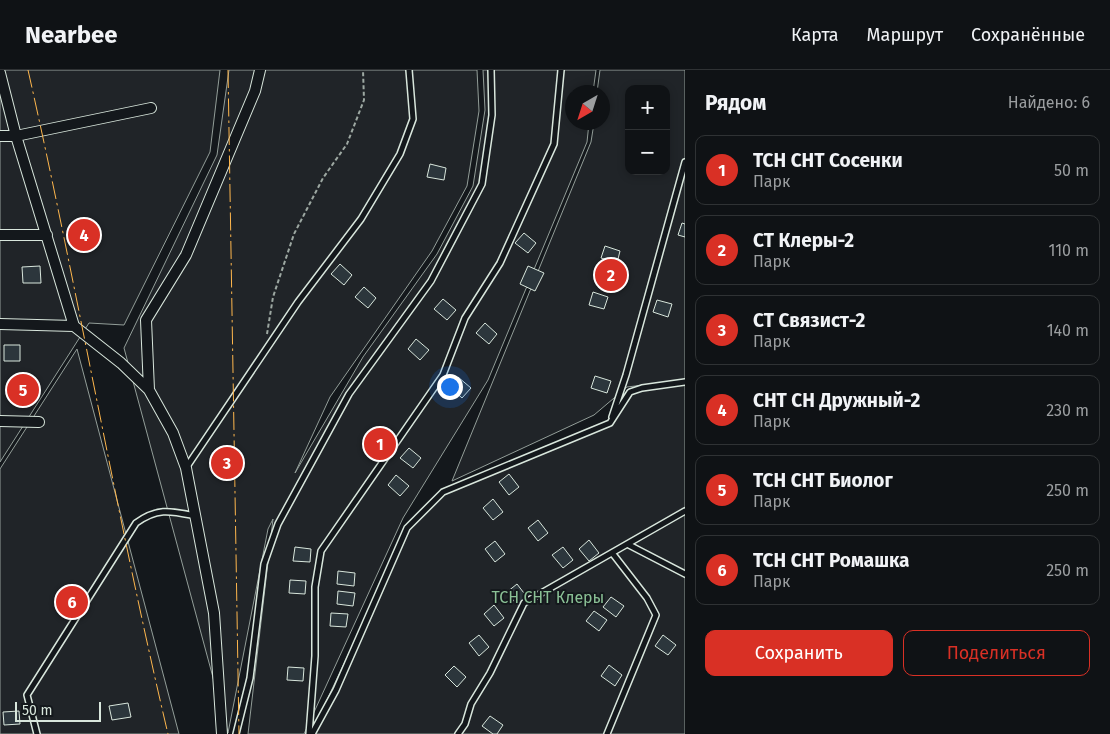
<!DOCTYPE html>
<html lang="ru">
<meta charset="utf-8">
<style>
:root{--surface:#0f1215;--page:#1d2022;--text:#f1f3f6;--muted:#9b9ea0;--line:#2f3234;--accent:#d93025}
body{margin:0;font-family:"Fira Sans",sans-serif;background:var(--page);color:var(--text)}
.controls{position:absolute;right:15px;top:15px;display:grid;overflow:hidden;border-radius:10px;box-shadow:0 2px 8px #0003}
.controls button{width:45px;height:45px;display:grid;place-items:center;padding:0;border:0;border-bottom:1px solid var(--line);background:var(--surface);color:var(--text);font:25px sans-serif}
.compass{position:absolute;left:565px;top:15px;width:45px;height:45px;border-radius:50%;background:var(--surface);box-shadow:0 2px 8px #0003;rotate:219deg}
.scale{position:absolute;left:15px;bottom:12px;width:86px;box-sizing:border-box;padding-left:5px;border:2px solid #d8e6dc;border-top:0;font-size:14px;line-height:18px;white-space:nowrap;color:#d8e6dc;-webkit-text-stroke:4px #14181c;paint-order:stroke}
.you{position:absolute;left:449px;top:316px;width:18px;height:18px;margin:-12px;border:4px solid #fff;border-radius:50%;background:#1a73e8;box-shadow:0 0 0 8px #1a73e833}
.badge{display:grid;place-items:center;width:32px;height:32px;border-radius:50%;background:var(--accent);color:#fff;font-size:16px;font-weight:700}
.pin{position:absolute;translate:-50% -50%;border:2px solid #fff;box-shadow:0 1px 5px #0006}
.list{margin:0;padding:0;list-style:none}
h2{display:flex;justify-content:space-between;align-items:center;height:65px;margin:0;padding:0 20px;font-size:21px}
h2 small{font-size:16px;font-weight:400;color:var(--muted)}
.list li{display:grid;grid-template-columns:32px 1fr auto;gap:15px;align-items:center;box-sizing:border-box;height:70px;margin:0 10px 10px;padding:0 10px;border:1px solid var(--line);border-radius:10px}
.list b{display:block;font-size:19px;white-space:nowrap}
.list p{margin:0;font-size:16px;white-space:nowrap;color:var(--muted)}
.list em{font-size:16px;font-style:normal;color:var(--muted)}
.actions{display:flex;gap:10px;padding:15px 20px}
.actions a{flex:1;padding:11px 0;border:1px solid var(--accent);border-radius:10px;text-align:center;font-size:18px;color:var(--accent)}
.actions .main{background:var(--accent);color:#fff}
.map{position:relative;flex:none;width:685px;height:664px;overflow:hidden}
header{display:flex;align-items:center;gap:30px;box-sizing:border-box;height:70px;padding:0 25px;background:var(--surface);border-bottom:1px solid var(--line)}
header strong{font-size:24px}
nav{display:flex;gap:28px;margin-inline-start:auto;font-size:18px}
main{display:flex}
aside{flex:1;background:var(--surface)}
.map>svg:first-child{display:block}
</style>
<header>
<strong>Nearbee</strong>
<nav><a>Карта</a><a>Маршрут</a><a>Сохранённые</a></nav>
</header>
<main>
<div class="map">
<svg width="685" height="664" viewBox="0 0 685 664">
<rect width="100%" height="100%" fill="#14181c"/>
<path fill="#202428" stroke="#939e99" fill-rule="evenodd" d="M0,0H220L210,82L124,255L89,253L0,392Z
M229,0H477L479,41L467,116L432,181L330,327L295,403L363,287L437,184L473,116L485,40L483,0H596L593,22H572V52L589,53L587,72L488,310L403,448L304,664H248L273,449L268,459L228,663L124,278L217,85Z
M600,0H685V310L627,317L594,345L452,411L591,72L594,53L602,52V22H597ZM629,19H666V101H629Z
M77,279L179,664H0V399Z
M685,314V664H311L405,463L443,422L610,353L630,322Z"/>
<path fill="#2c363c" stroke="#d8e6dc" d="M430,94L446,98L444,110L427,107Z
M682,153L685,154V167L678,165Z
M524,163L536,173L528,183L515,173Z
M605,176L620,181L617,193L601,188Z
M340,194L352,205L344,215L331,204Z
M40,196L41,213H23L22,197Z
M528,196L544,203L535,221L520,214Z
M364,217L376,228L368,238L355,227Z
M593,222L608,227L604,239L589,235Z
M443,229L456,240L447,250L434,239Z
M657,230L672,234L668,247L653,242Z
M485,253L497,264L489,274L476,263Z
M416,269L429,280L420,290L408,279Z
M4,275H20V291H4Z
M595,306L611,311L607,323L591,318Z
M458,307L471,318L462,328L450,317Z
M376,359L388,370L380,380L367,369Z
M409,378L421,388L413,398L400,388Z
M509,404L519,417L509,425L499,412Z
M396,405L409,416L400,426L388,415Z
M493,429L503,442L493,450L483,438Z
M538,450L548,463L538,471L528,458Z
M589,470L599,483L589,491L579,479Z
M495,471L505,484L495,492L485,479Z
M295,477L311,479L310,492L293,491Z
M563,477L573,490L563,498L552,485Z
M338,501L355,503L354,516L337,514Z
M290,510L306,511L305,524L289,523Z
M517,514L527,527L517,535L507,522Z
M338,521L355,523L353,536L337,534Z
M611,527L624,536L616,547L603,537Z
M494,535L504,548L494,556L484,544Z
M594,541L607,550L599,561L586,551Z
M331,543L348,544L346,557L330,556Z
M479,565L489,577L479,586L469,573Z
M663,565L676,575L668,585L655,576Z
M609,595L622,605L615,616L601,606Z
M454,596L466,607L457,617L445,605Z
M288,597L304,598L303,611L287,610Z
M128,633L131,647L112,650L109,636Z
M19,641L20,654L4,655L3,642Z
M490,646L503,655L497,664H493L482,656Z"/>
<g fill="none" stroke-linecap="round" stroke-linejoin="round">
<defs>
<path id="service" d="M612,347L626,305L685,92
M186,398L298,232L361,149L400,84L413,49L409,0
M629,475L685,504
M37,664L27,625L136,453C158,437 171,441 196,446
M236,664L250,608L264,494L278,454L349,324L431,211L482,114L492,45L491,0
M309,664L315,586V517L321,481L443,305L465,248L500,193L554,74L561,0
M312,664L336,620L407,458L443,422L610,353L630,322L642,318L685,312
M458,664L465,654L471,634L490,603L524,533L685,441
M607,664L656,545L647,528L613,484"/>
<path id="minor" d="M0,3L16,66L74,256
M0,66H16L151,38
M0,165H47
M0,254L74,256L121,293L149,320L173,363L186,398L214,543L222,664
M149,320L146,250L186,185L255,21L260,0
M0,351L39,352"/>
</defs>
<use href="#service" stroke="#d8e6dc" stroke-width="8"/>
<use href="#minor" stroke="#d8e6dc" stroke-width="12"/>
<path stroke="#9da8a2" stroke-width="2" stroke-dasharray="4 2.5" stroke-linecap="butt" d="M267,264L273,227L294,164L323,108L347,74L364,30L363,0"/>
<use href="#service" stroke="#14181c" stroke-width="5"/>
<use href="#minor" stroke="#14181c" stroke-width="10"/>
<path stroke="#ffb74d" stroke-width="1" stroke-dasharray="18 4 2.5 4" stroke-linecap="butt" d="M28,0C78,221 116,444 168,664
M228,0L239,664"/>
</g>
<g text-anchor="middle" stroke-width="4" stroke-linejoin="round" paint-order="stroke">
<g font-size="16" fill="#8ac095" stroke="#14181c">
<text x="548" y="533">ТСН СНТ Клеры</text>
</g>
</g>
</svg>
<div class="controls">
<button>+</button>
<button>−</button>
</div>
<svg class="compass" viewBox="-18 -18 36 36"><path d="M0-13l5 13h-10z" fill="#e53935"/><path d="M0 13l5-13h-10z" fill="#9b9ea0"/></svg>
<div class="scale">50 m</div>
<div class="you"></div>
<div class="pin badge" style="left:380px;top:374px">1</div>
<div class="pin badge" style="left:611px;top:205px">2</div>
<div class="pin badge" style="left:227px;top:393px">3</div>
<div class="pin badge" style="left:84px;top:165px">4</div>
<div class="pin badge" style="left:23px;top:320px">5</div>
<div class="pin badge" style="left:72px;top:532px">6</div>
</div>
<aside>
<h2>Рядом<small>Найдено: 6</small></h2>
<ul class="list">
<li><span class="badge">1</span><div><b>ТСН СНТ Сосенки</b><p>Парк</p></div><em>50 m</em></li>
<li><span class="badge">2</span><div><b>СТ Клеры-2</b><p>Парк</p></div><em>110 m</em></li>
<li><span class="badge">3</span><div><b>СТ Связист-2</b><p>Парк</p></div><em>140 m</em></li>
<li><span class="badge">4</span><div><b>СНТ СН Дружный-2</b><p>Парк</p></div><em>230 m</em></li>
<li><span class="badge">5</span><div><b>ТСН СНТ Биолог</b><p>Парк</p></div><em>250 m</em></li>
<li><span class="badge">6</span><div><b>ТСН СНТ Ромашка</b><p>Парк</p></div><em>250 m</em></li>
</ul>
<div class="actions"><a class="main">Сохранить</a><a>Поделиться</a></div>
</aside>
</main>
